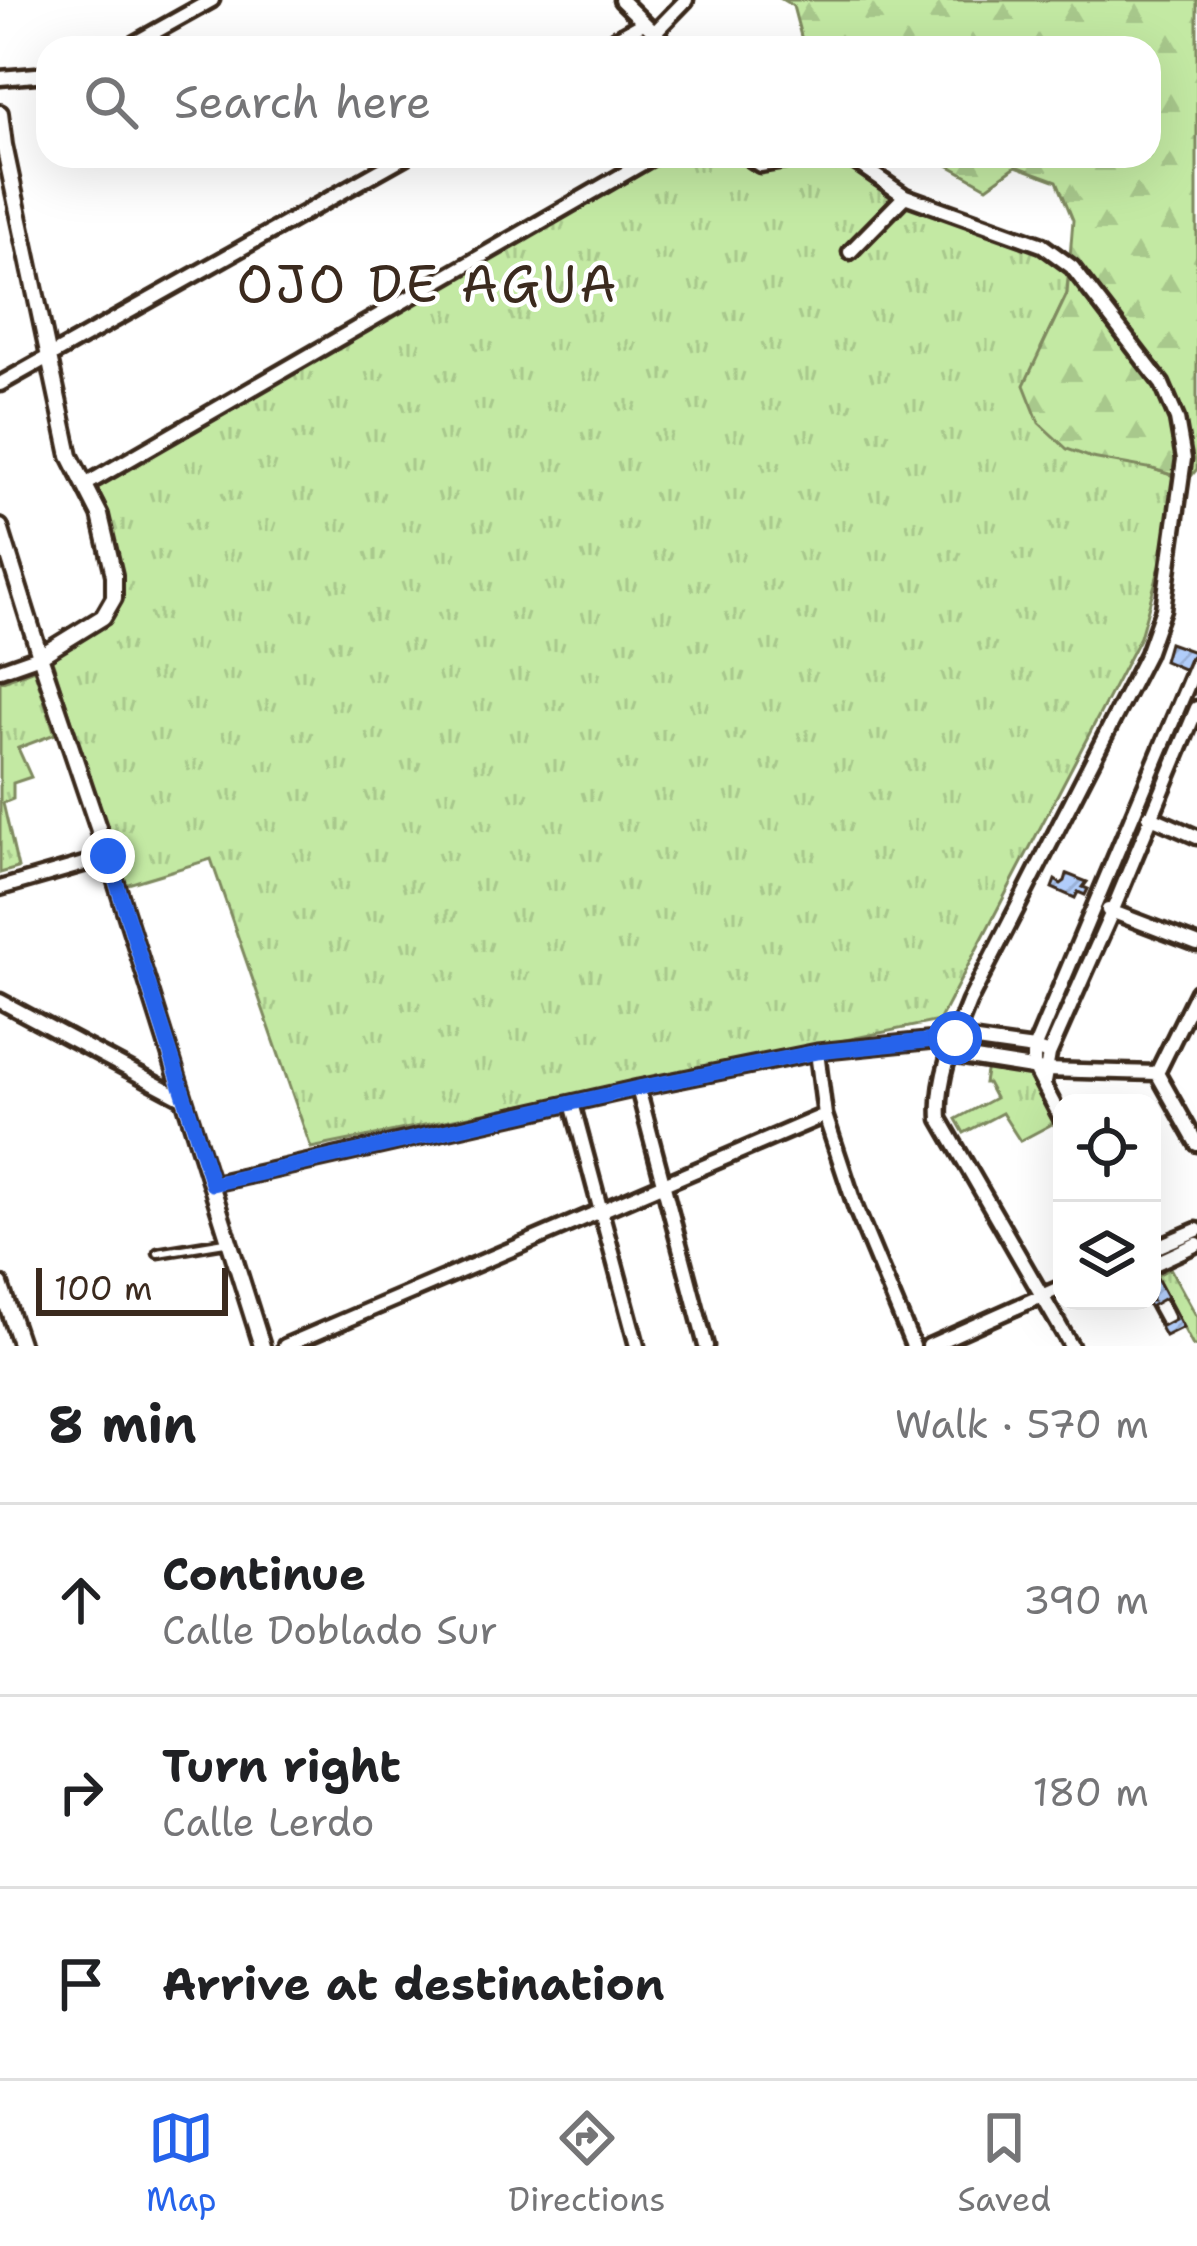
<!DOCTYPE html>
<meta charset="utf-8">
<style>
:root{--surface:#fff;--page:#f2f2f2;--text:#202124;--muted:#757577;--line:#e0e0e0;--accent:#2563eb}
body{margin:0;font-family:"Shantell Sans",sans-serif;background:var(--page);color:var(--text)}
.controls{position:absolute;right:36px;bottom:36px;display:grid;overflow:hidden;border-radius:24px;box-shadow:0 12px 48px #0002}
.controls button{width:108px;height:108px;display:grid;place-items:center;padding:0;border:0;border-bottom:3px solid var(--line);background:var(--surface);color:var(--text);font:60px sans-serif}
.scale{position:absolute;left:36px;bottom:30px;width:192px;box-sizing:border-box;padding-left:12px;border:6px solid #3b2a1e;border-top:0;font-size:33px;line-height:42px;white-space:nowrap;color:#3b2a1e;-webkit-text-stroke:9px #fff;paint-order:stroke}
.stop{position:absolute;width:36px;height:36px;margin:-27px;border:9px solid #2563eb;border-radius:50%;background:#fff}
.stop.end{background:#2563eb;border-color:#fff;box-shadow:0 3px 12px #0008}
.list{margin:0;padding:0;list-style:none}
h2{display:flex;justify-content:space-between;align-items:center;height:156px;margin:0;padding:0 48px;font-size:51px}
h2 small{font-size:39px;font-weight:400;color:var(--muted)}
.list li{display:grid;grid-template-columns:78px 1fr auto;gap:36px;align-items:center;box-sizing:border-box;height:192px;padding:0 48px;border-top:3px solid var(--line)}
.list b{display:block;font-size:45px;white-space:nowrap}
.list p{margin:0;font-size:39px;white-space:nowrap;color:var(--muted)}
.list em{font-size:39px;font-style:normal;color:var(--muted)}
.icon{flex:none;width:66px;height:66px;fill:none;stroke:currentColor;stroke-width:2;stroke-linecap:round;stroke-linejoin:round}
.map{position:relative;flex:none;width:1197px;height:1346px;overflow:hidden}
.search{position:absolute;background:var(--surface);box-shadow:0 12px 48px #0002;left:36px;right:36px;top:36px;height:132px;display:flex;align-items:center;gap:30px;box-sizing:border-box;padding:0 42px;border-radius:36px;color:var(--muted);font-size:45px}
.sheet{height:732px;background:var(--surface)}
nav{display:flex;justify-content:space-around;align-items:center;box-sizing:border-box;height:168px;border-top:3px solid var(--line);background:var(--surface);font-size:33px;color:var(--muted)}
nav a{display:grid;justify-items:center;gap:6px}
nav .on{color:var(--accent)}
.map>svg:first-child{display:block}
</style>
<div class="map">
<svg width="1197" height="1346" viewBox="0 0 1197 1346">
<defs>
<pattern id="grass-tufts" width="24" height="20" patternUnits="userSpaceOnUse" patternTransform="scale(3)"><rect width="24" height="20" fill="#c3e9a3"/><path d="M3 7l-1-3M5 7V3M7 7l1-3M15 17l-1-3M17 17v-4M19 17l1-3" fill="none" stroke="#a8c88c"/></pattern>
<pattern id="forest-firs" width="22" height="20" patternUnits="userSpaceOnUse" patternTransform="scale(3)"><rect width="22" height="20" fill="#c3e9a3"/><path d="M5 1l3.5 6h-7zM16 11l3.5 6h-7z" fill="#a8c88c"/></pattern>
<pattern id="building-hatch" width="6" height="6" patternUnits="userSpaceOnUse" patternTransform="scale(3)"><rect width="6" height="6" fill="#b1cdfa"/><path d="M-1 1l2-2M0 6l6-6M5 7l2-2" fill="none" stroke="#99b0d6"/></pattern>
</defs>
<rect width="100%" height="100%" fill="#fff"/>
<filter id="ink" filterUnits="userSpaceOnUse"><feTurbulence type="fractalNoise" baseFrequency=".00833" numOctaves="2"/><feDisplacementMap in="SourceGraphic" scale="24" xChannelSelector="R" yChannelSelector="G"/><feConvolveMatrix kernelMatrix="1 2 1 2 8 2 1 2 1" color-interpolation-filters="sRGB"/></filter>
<g filter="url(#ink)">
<path fill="url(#grass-tufts)" stroke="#7f8a60" stroke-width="3" d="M659,156H752L765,164L820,156H841L856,160L901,196L1040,244L1069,268L1067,294L1041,348L1153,469L1177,477L1166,545L1140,637L939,1021L311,1148L211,859L125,885L50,654L101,620L115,568L84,487Z
M34,669L55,734L18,748L31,777L13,783V799L3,803L18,868L0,873V682Z
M987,1066L1029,1073L1056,1122L1020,1141L1002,1113L964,1133L956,1119L995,1098L987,1083H984Z
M1170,1268L1197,1317V1346H1193L1156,1276Z"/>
<path fill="url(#forest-firs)" stroke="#7f8a60" stroke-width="3" d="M783,0H1197V469L1188,480L1153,469L1092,458L1067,449L1039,423L1024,385L1067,294L1073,220L1057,181L1016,166L987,187L932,156H1149V48H874L869,45L867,48H809L803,44L793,6Z"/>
<path fill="url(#building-hatch)" stroke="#3b2a1e" stroke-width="3" fill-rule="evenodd" d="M1169,643L1197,653L1192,673L1164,661Z
M1067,874L1087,882L1083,887L1088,889L1085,895L1078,892L1075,898L1052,888L1055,880L1061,884L1065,881Z
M1156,1276L1183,1327L1165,1336L1146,1301H1152V1278ZM1165,1298L1175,1319L1162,1326L1151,1306Z"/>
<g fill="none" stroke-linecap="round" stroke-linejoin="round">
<defs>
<path id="service" d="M158,1253L225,1242"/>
<path id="minor" d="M621,0L670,48
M654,33L686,0
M126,48L212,0
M599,48L643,23
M0,78L48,74
M746,156L760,165L815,156
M847,156L905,196L1042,245L1072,267L1162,384L1177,419L1184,459L1163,609L1147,654L969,1002C954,1039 937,1079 940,1119L1071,1346
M850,252L905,196
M0,384L406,156
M85,485L655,156
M0,670L40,656
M1149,816L1197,837
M0,888L108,857
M1108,910L1197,944
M0,1001L184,1099
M817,1052L825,1115L856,1209L913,1346
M950,1055L1044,1070L1157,1073
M1157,1073L1197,992
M1157,1073L1197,1144
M1044,1083L1049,1054L1112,912L1197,708
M638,1088L706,1346
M572,1103L637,1346
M1062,1120L1034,1067V1049L1197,663
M211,1184L638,1088L817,1052L955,1038L1034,1049L1049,1054
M1152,1249L1197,1230
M1152,1265L1197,1244
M285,1346L825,1115
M929,1346L1062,1287"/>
<path id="tertiary" d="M0,113L4,145L70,456L100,515L114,575V598L103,617L40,656
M0,527L40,656L108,857L262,1346
M0,1284L21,1346"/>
</defs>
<use href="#service" stroke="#3b2a1e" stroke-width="15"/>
<use href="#minor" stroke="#3b2a1e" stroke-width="21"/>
<use href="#tertiary" stroke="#3b2a1e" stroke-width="22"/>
<use href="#service" stroke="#fff" stroke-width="6"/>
<use href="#minor" stroke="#fff" stroke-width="12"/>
<use href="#tertiary" stroke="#fff" stroke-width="14"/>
</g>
</g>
<g fill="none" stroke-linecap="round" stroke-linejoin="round" filter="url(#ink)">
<path stroke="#2563eb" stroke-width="15" d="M108,856L212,1184L638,1088L817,1052L955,1038"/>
</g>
<g text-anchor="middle" stroke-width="9" stroke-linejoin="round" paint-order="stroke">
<g font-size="51" letter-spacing="3" fill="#3b2a1e" stroke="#fff">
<text x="428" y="302">OJO DE AGUA</text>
</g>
</g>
</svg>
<div class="controls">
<button><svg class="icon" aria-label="locate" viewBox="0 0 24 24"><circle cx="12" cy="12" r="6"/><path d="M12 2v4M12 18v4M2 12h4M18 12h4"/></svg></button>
<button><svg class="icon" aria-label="layers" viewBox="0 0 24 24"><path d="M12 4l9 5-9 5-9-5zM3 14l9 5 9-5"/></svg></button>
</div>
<div class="scale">100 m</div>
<div class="stop" style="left:955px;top:1038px"></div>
<div class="stop end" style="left:108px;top:856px"></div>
<div class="search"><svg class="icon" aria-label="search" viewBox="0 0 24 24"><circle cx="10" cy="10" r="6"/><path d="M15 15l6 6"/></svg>Search here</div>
</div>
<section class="sheet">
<h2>8 min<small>Walk · 570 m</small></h2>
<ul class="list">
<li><svg class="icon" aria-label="ahead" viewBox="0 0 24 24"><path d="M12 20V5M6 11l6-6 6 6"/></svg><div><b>Continue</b><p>Calle Doblado Sur</p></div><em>390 m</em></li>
<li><svg class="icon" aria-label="right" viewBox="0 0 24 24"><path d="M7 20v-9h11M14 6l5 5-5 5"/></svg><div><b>Turn right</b><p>Calle Lerdo</p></div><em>180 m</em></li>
<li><svg class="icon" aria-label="arrive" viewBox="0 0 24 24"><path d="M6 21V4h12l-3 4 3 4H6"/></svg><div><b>Arrive at destination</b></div></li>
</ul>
</section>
<nav>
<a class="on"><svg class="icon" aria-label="map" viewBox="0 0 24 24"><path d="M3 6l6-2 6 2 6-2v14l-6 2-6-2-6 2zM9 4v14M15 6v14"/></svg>Map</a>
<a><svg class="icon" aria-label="directions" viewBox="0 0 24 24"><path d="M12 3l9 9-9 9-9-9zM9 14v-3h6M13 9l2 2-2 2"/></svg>Directions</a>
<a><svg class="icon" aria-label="saved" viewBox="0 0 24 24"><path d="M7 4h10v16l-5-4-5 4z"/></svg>Saved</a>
</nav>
